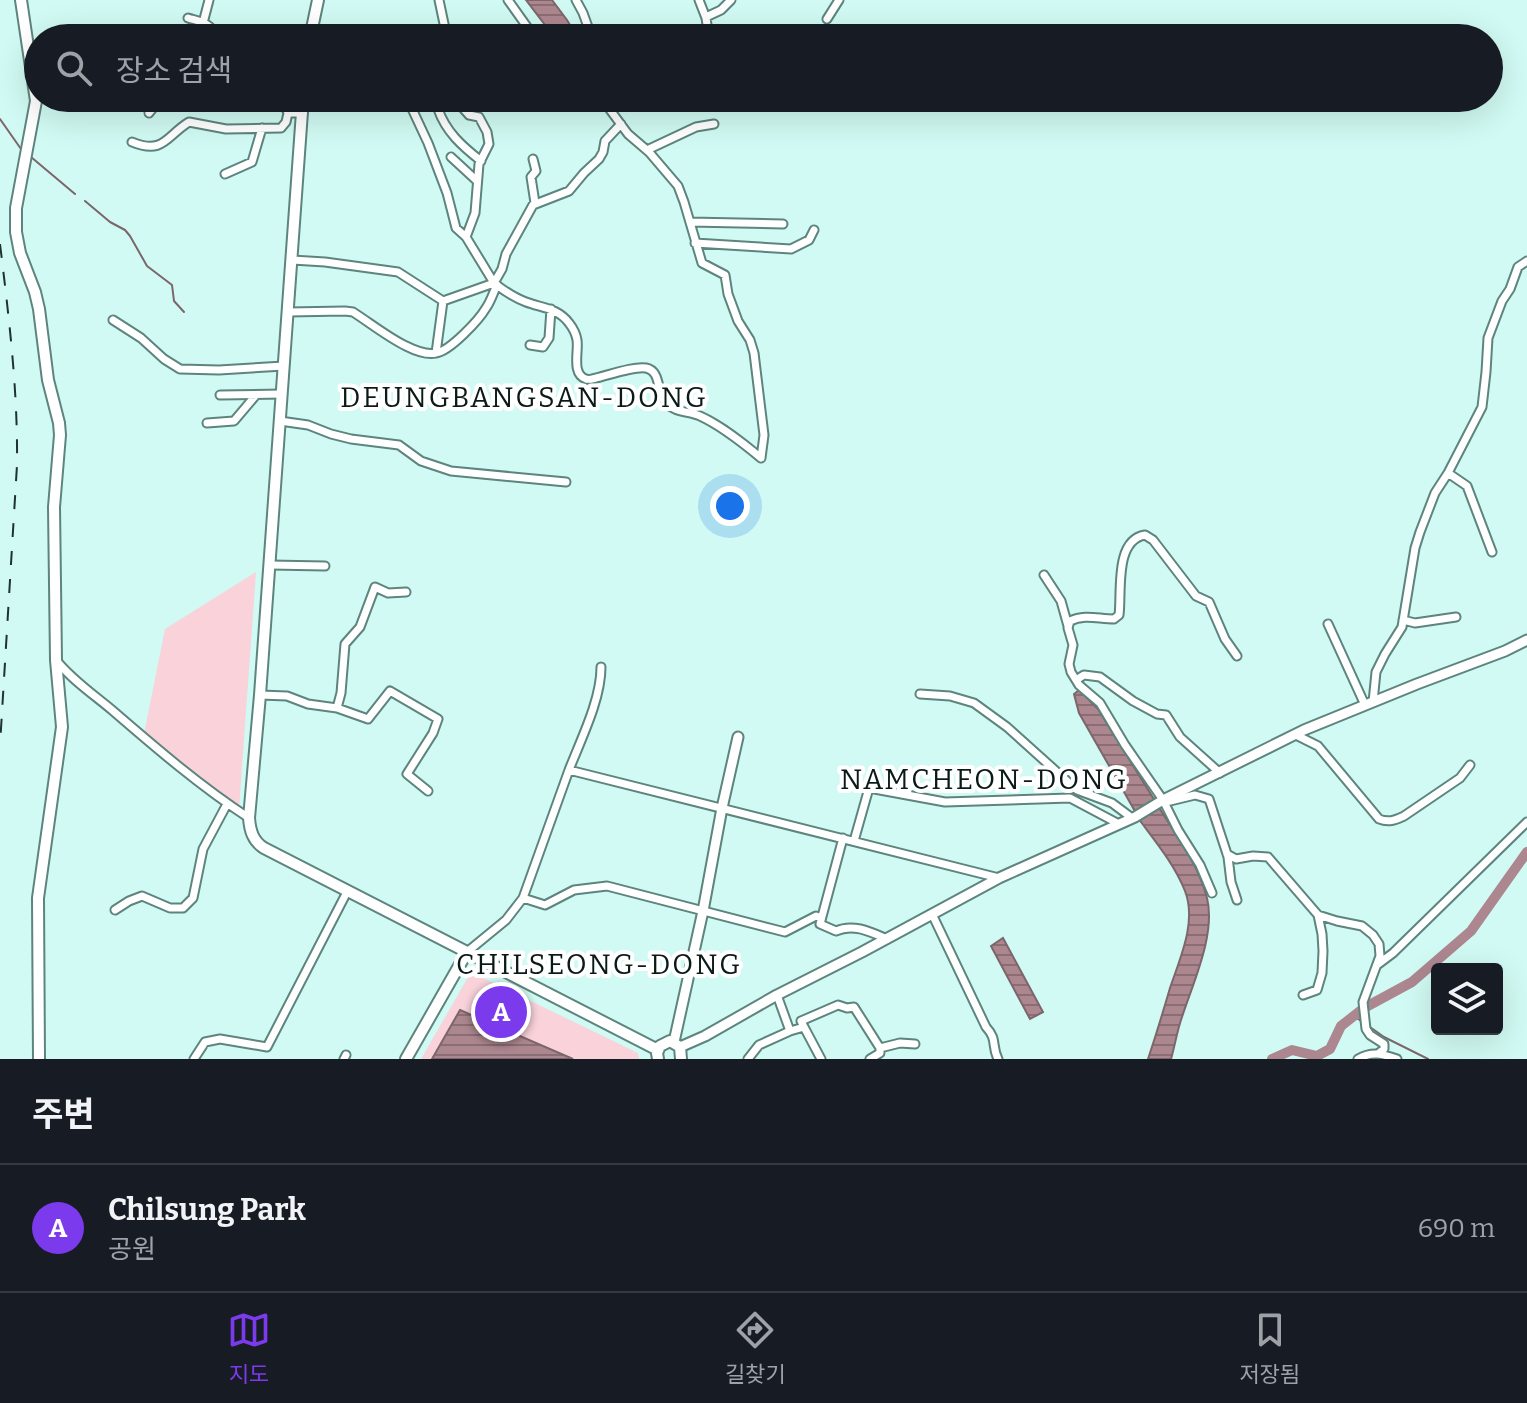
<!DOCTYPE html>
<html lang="ko">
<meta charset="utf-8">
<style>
:root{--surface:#171b24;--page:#20242c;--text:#f1f3f6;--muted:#9ea1a6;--line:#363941;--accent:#7c3aed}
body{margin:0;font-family:Bitter,"Noto Sans KR",serif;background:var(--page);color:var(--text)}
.controls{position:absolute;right:24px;bottom:24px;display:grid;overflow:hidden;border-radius:8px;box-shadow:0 8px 32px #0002}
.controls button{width:72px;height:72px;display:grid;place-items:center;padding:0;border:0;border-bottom:2px solid var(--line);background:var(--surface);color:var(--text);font:40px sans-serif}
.you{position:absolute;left:730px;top:506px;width:28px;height:28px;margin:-20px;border:6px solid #fff;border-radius:50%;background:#1a73e8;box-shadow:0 0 0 12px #1a73e833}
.badge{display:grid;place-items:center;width:52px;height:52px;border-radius:50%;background:var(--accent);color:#fff;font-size:26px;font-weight:700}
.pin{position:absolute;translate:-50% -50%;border:4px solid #fff;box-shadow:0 2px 8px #0006}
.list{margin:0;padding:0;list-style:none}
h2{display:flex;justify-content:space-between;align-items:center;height:104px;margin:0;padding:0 32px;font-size:34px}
h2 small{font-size:26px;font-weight:400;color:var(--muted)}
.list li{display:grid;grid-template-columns:52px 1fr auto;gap:24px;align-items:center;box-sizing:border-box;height:128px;padding:0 32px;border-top:2px solid var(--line)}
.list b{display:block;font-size:30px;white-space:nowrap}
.list p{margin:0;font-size:26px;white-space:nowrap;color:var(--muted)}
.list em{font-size:26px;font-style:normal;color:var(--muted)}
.icon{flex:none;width:44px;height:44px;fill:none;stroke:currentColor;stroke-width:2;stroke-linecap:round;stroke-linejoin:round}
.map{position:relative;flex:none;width:1527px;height:1059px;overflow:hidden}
.search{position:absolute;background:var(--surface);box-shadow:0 8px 32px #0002;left:24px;right:24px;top:24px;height:88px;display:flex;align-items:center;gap:20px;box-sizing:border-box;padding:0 28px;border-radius:44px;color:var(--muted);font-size:30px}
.sheet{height:232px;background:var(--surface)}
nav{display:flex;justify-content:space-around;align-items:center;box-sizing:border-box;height:112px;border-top:2px solid var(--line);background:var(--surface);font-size:22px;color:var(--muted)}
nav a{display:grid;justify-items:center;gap:4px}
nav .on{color:var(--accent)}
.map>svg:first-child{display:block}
</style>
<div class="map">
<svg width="1527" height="1059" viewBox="0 0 1527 1059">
<defs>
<pattern id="water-rules" width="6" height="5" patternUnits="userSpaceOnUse" patternTransform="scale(2)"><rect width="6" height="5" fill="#ad878f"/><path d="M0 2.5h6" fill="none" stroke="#8b6e74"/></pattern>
</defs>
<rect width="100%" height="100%" fill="#d0faf3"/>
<path fill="#f9d2da" d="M256,572L239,809L144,734L165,629Z
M471,972L638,1053L639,1059H421Z"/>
<path fill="url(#water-rules)" stroke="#7c666b" stroke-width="2" d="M526,0H552L567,20L578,38H555Z
M1079,690L1098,709L1155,801L1136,813L1079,713L1074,694Z
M1158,806C1176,835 1199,865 1207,898C1216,934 1193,983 1182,1017C1177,1031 1175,1045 1171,1059H1148C1156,1035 1163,1012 1170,988C1180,958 1197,922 1185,891C1175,865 1155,841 1138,818Z
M1003,938L1043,1012L1030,1019L991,946Z
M460,1010L573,1059H432Z"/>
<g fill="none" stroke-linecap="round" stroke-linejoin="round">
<path stroke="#7c666b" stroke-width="2" d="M589,103L599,110H606
M0,119L21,149
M31,157L75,194
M85,201L110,222L125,230L130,236L147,266L172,285L174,301L184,312
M1354,1016L1361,1021
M1370,1027L1384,1037L1428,1059"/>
<path stroke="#ad878f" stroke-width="10" d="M1272,1059L1292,1050L1317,1056L1330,1049L1341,1026L1364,1008L1412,982L1471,931L1527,852"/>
<defs>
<path id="minor" d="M439,0L447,38
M508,0L535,38
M576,0L583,13L592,38
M699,0L706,18L709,38
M706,17L721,10L731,0
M188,18C201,22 212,23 217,38
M827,19L839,0
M203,23L209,0
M260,98L286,108L288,113
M407,98L428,143L447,193L456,228L466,237L494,283L502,269L506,254L533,205L569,191L584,173L599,159L603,152L605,141L621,124
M454,98L469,115L479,117L487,132L489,144L479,164L475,213L466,237
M587,98C603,112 619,105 638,98
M608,107L628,134L649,152L678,186L684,202L702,263L725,275L728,294L738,321L750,340L754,353L764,435L761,458
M438,109C446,132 462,146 481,161
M149,113L157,103L190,98
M132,142C164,155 166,136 189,122L226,129L281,128L286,122L288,113H303
M647,150L696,127L714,124
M451,157L477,181
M533,159L536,171L531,177L535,203
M225,174L252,162L262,128
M690,222L783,224
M695,243L791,249L809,240L814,230
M292,260L325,262L398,272L443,301
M443,301L494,283C503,290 515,298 526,302C542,308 558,308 569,323C573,328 576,334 577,340C579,351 571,374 586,379C592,382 631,365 646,368C662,371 656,394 666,403C676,413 688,411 700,416C722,426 743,443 761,458
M288,312L345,311L353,312C370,323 389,338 406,346C414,350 427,355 436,353C450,351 479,320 486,308C491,301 493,293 497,285
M113,320L141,338L164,359L180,369L219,370L284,366
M530,345L543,347L549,338L551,309
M436,353L443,301
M220,395L282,394
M280,421L308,425L331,434L351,439L399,445L421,461L451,471L566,482
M207,423L234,421L256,395
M1448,473L1467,486L1492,552
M270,565L325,566
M1044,575L1061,601L1068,626
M1403,620L1415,623L1456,617
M1328,624L1365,705
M56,660C72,680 93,694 112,710C156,748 200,786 249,818
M1076,680L1084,675L1100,677L1133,701L1157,714L1166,715L1180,737L1220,773
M920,694L950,696L974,703L1007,727L1077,790L1112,803L1132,818
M260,695L287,696L308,704L337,708L368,719L390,691L438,719L433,733L407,774L428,791
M1373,702L1376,672L1385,654L1402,627L1415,548L1420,532L1435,493L1448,473L1482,407L1486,372L1488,338L1502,301L1510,289L1518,267L1527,261
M337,708L341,693L345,644L360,627L375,587L388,593L406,592
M1296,735L1318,746L1379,819C1389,823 1395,820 1404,816L1460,778L1470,765
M569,770C581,739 601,700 601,667
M1166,802L1195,795L1209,799L1228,857L1231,882L1237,900
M843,838L820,924L836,931C853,923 871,932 887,939
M854,841L869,788L945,802L1070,798L1119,824
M1227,854L1236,859L1253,856L1268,857L1318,915L1322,934L1323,951L1322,973L1317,990L1303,995
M1212,893L1200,865L1178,830L1163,800L1125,745L1100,703L1079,685L1071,672L1069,664L1073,645L1068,628L1070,621C1085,614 1098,619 1114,619L1119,615C1122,593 1114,540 1145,535L1153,540L1196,596L1209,602L1225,639L1237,656
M115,910L129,901L142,896L170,908H183L193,898L203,849L227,804
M932,914L986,1027C998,1040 991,1045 998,1059
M1318,915L1337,921L1362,926L1373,935L1379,944L1380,956L1363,1002L1366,1029L1370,1035L1384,1044V1049L1379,1053
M821,918L816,916L785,932L607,886L574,890L545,905L523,898L569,770L999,878
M467,952L506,920L523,898
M1377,965L1393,953L1527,822
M777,995L790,1031L804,1027L821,1059
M804,1027L801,1021L838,1005L847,1008L854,1007L880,1048
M194,1059L205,1042L220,1039L267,1047L348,890
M344,1059L346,1055
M748,1059L759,1045L790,1031
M870,1059L880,1053V1048L900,1043L915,1044
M1358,1059C1372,1051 1383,1054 1397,1059"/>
<path id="secondary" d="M674,1042L703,911L722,808L738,737
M680,1047L705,1036L777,995L862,952L999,878L1135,817L1163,800L1304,730L1417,684L1505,651L1527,640"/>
<path id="primary" d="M21,0L36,101L16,208V232L20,253L35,292L39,309L48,380L59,423L60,435L54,507L56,660L62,727L38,898L39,1059
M310,38L318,0
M303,98L260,695L249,818C250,831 253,841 264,848L658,1050
M406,1059L467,952
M658,1059L657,1053L660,1046L670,1041L680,1047L681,1059"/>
</defs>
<use href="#minor" stroke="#5d847d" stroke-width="11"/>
<use href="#secondary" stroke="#5d847d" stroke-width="13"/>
<use href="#primary" stroke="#5d847d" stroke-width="14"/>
<use href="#minor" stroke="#fff" stroke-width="7"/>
<use href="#secondary" stroke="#fff" stroke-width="9"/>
<use href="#primary" stroke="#fff" stroke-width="10"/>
<path stroke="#1f322f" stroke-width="2" stroke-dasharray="14 14" stroke-linecap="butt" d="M0,244C9,318 18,391 17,465L0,745"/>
</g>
<g text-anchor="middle" stroke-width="8" stroke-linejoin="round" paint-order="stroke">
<g font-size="28" letter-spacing="2" fill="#0a1a17" stroke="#fff">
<text x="524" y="407">DEUNGBANGSAN-DONG</text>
<text x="984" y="789">NAMCHEON-DONG</text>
<text x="599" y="974">CHILSEONG-DONG</text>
</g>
</g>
</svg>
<div class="controls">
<button><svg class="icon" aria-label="layers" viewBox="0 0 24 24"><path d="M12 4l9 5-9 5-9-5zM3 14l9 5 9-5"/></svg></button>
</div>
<div class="you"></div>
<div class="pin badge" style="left:501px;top:1012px">A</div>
<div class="search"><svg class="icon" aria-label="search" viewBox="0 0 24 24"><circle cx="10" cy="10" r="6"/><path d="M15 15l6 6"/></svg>장소 검색</div>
</div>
<section class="sheet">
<h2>주변<small></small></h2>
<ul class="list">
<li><span class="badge">A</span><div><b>Chilsung Park</b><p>공원</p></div><em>690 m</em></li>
</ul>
</section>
<nav>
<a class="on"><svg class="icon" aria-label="map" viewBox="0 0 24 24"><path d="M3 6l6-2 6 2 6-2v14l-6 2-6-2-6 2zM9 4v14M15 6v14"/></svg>지도</a>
<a><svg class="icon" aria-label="directions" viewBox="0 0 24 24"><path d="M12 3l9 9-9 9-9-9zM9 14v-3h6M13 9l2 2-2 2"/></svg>길찾기</a>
<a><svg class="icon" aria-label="saved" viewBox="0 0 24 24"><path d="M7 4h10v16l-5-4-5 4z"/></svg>저장됨</a>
</nav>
